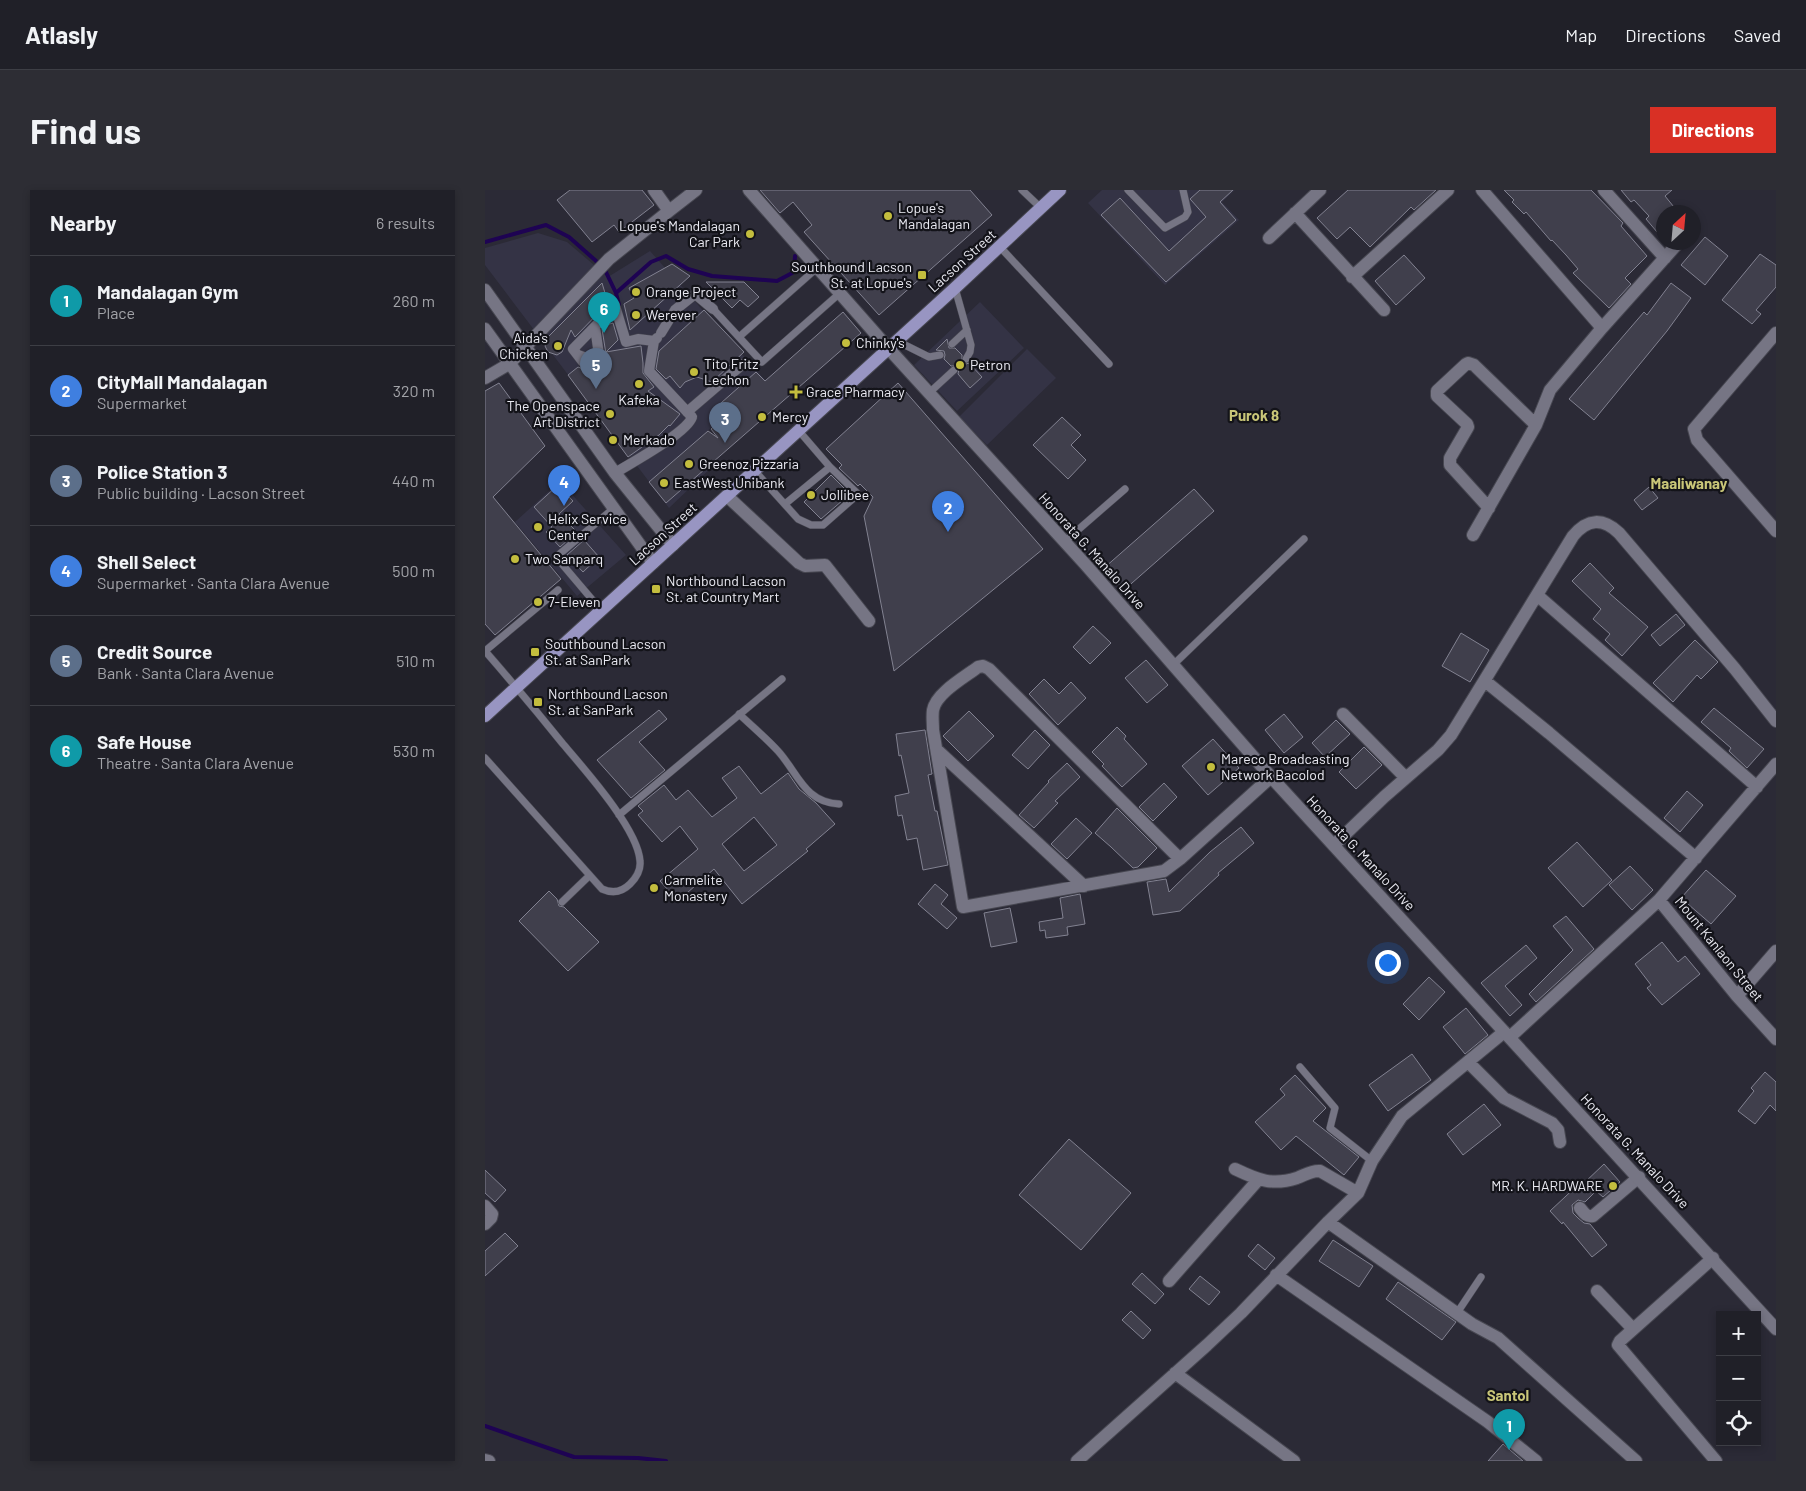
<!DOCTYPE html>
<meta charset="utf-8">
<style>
:root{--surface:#202028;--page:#2d2d34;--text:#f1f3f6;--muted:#a2a3a8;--line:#3d3e45;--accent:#d93025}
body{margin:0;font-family:Barlow,sans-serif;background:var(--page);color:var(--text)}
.controls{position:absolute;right:15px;bottom:15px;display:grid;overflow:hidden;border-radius:0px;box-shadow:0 2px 8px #0003}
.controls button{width:45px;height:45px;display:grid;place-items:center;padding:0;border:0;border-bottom:1px solid var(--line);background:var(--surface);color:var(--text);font:25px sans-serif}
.compass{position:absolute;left:1171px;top:15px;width:45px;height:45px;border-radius:50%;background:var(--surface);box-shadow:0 2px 8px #0003;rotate:26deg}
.you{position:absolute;left:902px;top:772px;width:18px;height:18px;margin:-12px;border:4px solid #fff;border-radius:50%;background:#1a73e8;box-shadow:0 0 0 8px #1a73e833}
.badge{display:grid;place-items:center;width:32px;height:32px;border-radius:50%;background:var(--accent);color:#fff;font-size:16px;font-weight:700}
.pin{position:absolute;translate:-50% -41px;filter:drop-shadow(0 1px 2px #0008)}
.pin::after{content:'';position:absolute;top:26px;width:18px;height:15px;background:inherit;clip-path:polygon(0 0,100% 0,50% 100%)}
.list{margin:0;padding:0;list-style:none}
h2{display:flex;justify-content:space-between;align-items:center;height:65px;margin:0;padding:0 20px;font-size:21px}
h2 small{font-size:16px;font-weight:400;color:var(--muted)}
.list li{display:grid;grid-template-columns:32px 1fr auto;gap:15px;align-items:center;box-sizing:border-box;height:90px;padding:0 20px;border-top:1px solid var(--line)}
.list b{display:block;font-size:19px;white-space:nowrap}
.list p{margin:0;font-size:16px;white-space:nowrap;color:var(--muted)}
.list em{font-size:16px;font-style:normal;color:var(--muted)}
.icon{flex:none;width:28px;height:28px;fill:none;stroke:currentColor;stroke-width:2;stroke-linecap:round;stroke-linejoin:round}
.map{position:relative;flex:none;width:1291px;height:1271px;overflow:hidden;border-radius:0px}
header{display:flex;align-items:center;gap:30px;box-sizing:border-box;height:70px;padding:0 25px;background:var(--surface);border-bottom:1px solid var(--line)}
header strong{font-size:24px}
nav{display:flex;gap:28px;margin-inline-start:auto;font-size:18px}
.intro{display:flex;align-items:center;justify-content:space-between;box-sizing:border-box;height:120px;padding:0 30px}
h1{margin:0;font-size:35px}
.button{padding:12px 22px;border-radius:0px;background:var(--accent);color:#fff;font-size:18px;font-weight:700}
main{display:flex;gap:30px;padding:0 30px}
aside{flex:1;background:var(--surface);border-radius:0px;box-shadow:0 2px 8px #0003}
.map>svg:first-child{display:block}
</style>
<header>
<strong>Atlasly</strong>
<nav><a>Map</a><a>Directions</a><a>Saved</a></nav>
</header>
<div class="intro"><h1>Find us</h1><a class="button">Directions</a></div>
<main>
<aside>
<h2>Nearby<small>6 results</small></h2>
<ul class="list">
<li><span class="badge" style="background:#0f9aa8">1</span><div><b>Mandalagan Gym</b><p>Place</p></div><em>260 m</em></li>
<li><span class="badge" style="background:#3f7fe0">2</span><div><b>CityMall Mandalagan</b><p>Supermarket</p></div><em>320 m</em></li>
<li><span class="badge" style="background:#5c6f8a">3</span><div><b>Police Station 3</b><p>Public building · Lacson Street</p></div><em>440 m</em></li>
<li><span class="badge" style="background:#3f7fe0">4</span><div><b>Shell Select</b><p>Supermarket · Santa Clara Avenue</p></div><em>500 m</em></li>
<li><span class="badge" style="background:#5c6f8a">5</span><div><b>Credit Source</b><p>Bank · Santa Clara Avenue</p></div><em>510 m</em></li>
<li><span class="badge" style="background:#0f9aa8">6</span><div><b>Safe House</b><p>Theatre · Santa Clara Avenue</p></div><em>530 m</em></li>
</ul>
</aside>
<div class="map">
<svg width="1291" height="1271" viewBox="0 0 1291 1271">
<rect width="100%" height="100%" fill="#2b2a36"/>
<path fill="#343345" d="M617,0H750L737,12L754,30L680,95L603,13Z
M53,43L82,52L123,87L165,61L280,190L210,252L230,274L184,318L0,75V58Z
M495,112L539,158L472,221L429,175Z
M542,159L571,188L502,255L474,227Z
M75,291L141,365L92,406L30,332Z"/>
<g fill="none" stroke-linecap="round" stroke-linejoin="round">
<path stroke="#1e0353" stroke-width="4" d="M0,52L61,35L84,47L119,78L131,103L134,115
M131,103L166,72L181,66L203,79L227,86L292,91L309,82L310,66
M0,1236L89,1267L153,1268L181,1271"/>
</g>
<path fill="#403f4c" stroke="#828291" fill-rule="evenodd" d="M85,0H157L169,15L134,42L129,35L107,52L72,10Z
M275,0H485L507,25L394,125L319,42L327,35L308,12L295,23Z
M715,0H748L735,12L751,30L681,92L616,25L635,8L684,61L721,27L706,10L705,9Z
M863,0H951L929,20L926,17L885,57L865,37L852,49L832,28Z
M1019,0H1106L1138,33L1136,36L1162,66L1140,88L1146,94L1124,118L1088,83L1093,79L1081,65L1067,50L1066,51L1041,22L1039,24L1027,12L1029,10Z
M1136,0H1187L1180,6L1193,22H1178V49L1161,29L1164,26L1149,10L1146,12Z
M1220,47L1243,66L1220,95L1196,75Z
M1275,64L1291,75V97L1271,120L1276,124L1267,134L1237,110Z
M919,65L940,88L911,115L890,91Z
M187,74L205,86L145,140L139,114L149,108L144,98Z
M221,92H259L274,107L263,117L255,110L247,118Z
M117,93L123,113L90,147L86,140L77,162L72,165L63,162L60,156L63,147Z
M1186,93L1206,108L1182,141L1109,230L1084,209L1159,122L1162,125Z
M219,120L259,162L227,192L212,187L200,192L195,198L185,186L181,189L171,179L174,161Z
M358,122L376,143L181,313L164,292L223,241L233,248L226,239L244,223L236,213L271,182L280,191Z
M128,133L133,150L121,162L156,156L158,173V183L169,197L163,201L195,224L185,236L184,235L174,245L143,267L83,185L93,177L98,179L103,176L108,177L118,170L121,164L117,139L121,135Z
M462,149L464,158H470L477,165V172L481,174L484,173L497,187L485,198L473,184L474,179L473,176H466L459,169L460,165L459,161L451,160Z
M14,193L60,256L8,307L76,389L10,445L0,434V201Z
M413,193L558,359L409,481L379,326L388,307L375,294L373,296L354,278L357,275L341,259Z
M577,227L596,245L586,255L601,270L583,289L548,255Z
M346,285L365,304L336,329L319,312Z
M73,295L88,311L74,324L92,342L75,357L61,342L67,337L49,317Z
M1164,297L1173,308L1157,320L1149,310Z
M709,299L729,321L639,400L619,378Z
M99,350L114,367L98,382L82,365Z
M1105,373L1129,398L1124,403L1163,437L1137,466L1120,450L1125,444L1108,429L1116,419L1087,391Z
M1191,424L1200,435L1175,456L1166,445Z
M608,436L626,453L605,474L588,457Z
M976,443L1004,460L985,492L957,476Z
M1210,450L1233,472L1216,489L1212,485L1188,512L1168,493Z
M661,470L683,495L662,513L640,488Z
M559,489L574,504L586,492L601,508L573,535L544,504Z
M1229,518L1279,559L1262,578L1244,561L1246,558L1216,532Z
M174,520L182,529L154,552L180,580L146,608L112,570Z
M484,521L509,546L483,571L458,546Z
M799,524L818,547L799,563L780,540Z
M851,530L865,544L840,567L827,553Z
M632,537L641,546L639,549L662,574L637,597L617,576L619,574L607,562Z
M440,540L447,584L443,585L450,621H452L463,675L438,680L432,648L422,650L417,625L413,626L410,606L424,603L416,565L414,566L411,544Z
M550,540L565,555L543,579L527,565Z
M728,549L754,578L723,605L697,576Z
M879,557L897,575L871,599L854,582Z
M582,573L595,587L570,611L573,613L549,638L534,625L564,592L563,591Z
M254,576L276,604L303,583L314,599L331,613L350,634L321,659L323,661L257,714L229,679L193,711L175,691L213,659L195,636L177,652L153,625L158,621L153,616L179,595L191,610L203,600L227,627L252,608L237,588ZM269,627L292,655L259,681L237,654Z
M679,593L692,607L668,631L654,617Z
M1202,601L1218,615L1195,642L1179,628Z
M632,618L672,658L653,677L648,678L626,657L610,643Z
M591,628L607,643L582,669L566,654Z
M756,637L769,653L733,683L734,685L695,721L668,725L662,692L681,689L684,702L725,662Z
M1092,652L1127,690L1098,717L1063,678Z
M1145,676L1168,700L1147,720L1124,695Z
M1221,680L1251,706L1226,734L1196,708Z
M450,694L463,705L456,714L472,728L462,739L433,714Z
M64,701L72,709L74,716L79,717L114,752L83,781L34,731Z
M595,704L600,734L582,737L583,745L561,748L560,740L555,741L554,732L578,728L575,708Z
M525,718L532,752L506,757L499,723Z
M1081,726L1109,759L1051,812L1044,804L1088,760L1068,736Z
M1177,752L1193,772L1200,766L1215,784L1177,815L1162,798L1166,795L1150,774Z
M1041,755L1052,768L1020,796L1037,815L1025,826L996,793Z
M944,787L960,802L934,830L918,814Z
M981,818L1003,845L980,864L958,837Z
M927,864L946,890L903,921L884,895Z
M1280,882L1291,892V921L1285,915L1270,934L1253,921L1269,901L1266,898Z
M810,885L841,918L828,931L874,967L859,985L811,946L796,960L770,932L800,905L795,899Z
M999,914L1016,935L978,965L962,944Z
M584,949L646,1003L596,1060L534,1005Z
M1119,974L1135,992L1118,1007L1111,1001L1100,1012L1093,1010L1087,1015L1088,1023L1093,1028L1099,1033L1105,1034L1122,1055L1107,1067L1078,1032L1077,1034L1065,1021L1096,992L1098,994Z
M0,980L21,1000L10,1012L0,1003Z
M20,1043L33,1056L0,1086V1061Z
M848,1050L888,1076L874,1097L834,1071Z
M773,1054L790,1068L780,1080L763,1066Z
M657,1083L679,1104L670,1114L647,1094Z
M715,1086L735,1102L724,1115L704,1099Z
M913,1092L971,1132L957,1150L901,1109Z
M646,1121L666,1140L658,1149L637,1130Z
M1018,1254L1038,1271H1003Z"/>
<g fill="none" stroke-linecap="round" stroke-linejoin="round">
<defs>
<path id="service" d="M537,0L556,18
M643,0L680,38L700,27L703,22L698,0
M515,57L624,174
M470,98L486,155L485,162L481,169
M228,119L277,172L355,103
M254,147L332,78
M412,151L444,167L455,165
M467,154L482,140
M444,203L469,180
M269,280L313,329L326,335H338L371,306L372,303L345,277L314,241
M300,314L345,277
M579,352L640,299
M116,420L71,367L129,318
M0,461C27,492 53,523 78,554C100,580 153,639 155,671C156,680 151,688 145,694C137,702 128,704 117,699L0,568
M0,461L73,400
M688,475L819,349
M254,524C267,536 281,548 293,561C313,583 319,612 354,614
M134,625L297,489
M77,712L104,686
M815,877L850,918L845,938L887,971
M972,1123L996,1087"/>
<path id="pedestrian" d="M176,143L190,120L210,104L228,119
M93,165L107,170L114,165L110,137
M98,172L88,159L130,116L141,152L153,149L169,151
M202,222L258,174
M130,283C146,273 202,243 207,227L164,181L169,151L172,148"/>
<path id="minor" d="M997,0L1117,138
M1119,0L1180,68
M810,23L899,120
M784,48L835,0
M867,87L963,0
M1291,143L1209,239L1212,250L1291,341
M0,188L24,174
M242,306L314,373L320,376L340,375L384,431
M1004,318L965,275V268L983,237L982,234L952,206V201L981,174L983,173L989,175L1051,235
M988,345L1051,235L1065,200L1117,138L1194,52
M1052,405L1272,597
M1000,491L1064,543L1211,668
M858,524L921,588
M452,560L599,696
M849,655L899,607L953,560L966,545L1088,346C1103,328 1118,328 1134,343L1250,479L1291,531
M695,669L504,479L498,476L493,477C480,487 451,503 448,520C447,526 448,533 448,540L478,717L679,681L695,669L786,587
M1174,710L1252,806L1291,849
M1252,806L1291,761
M1025,847L1174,710L1291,574
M983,872L1019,908L1067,933L1073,940L1075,952
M750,979C773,990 787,996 812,988C820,985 827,980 835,981L873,1003
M0,1016L7,1024L6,1028L0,1034
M1095,1018C1099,1023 1101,1027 1108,1026L1154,987
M843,1032L873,1003L887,971L917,926L1019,842
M1228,1068L1135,1151L1133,1155L1231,1271
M791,1085L1003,1232L1051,1271
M684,1091L773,990
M1112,1101L1148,1139
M690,1183L809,1271
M0,1270L4,1271
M592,1271L722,1155L756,1123L843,1032L987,1134L1013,1148L1151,1271"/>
<path id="tertiary" d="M264,0L404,159L600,374L786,587L1291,1139
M184,21L211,0
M0,100L130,283L188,355
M0,139L168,373
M24,174L124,69L184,21L169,0"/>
<path id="primary" d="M0,526L470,98L575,0"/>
</defs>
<use href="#service" stroke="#474751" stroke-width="8"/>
<use href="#pedestrian" stroke="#474751" stroke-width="11"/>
<use href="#minor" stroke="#474751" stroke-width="14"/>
<use href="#tertiary" stroke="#474751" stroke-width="14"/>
<use href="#primary" stroke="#474751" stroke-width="14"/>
<use href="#service" stroke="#767584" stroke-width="7"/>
<use href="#pedestrian" stroke="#767584" stroke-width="10"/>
<use href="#minor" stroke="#767584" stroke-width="12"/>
<use href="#tertiary" stroke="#767584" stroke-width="12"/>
<use href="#primary" stroke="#9895c2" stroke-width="12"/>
</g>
<g fill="#c3bd3e" stroke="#131319" stroke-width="2">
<circle cx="403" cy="26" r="5"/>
<circle cx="265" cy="44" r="5"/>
<rect x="432" y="80" width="10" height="10" rx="2.5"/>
<circle cx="151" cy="102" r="5"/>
<circle cx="151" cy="125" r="5"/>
<circle cx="361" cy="153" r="5"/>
<circle cx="73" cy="156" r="5"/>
<circle cx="475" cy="175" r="5"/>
<circle cx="209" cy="182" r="5"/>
<circle cx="154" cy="194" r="5"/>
<path d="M308.5 194.5h5v5h5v5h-5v5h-5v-5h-5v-5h5z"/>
<circle cx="125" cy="224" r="5"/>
<circle cx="277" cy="227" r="5"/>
<circle cx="128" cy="250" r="5"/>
<circle cx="204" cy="274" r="5"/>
<circle cx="179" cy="293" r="5"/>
<circle cx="326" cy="305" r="5"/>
<circle cx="53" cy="337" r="5"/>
<circle cx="30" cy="369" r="5"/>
<rect x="166" y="394" width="10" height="10" rx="2.5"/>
<circle cx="53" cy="412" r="5"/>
<rect x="45" y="457" width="10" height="10" rx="2.5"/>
<rect x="48" y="507" width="10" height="10" rx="2.5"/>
<circle cx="726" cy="577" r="5"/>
<circle cx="169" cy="698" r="5"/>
<circle cx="1128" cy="996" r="5"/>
</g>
<g text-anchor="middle" stroke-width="4.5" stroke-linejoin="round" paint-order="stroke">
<g font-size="14" fill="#ebebf3" stroke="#131319" text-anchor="start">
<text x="413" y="23">Lopue's<tspan x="413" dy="16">Mandalagan</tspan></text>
<text x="255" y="41" text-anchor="end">Lopue's Mandalagan<tspan x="255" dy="16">Car Park</tspan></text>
<text x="427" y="82" text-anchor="end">Southbound Lacson<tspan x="427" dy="16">St. at Lopue's</tspan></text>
<text x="161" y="107">Orange Project</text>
<text x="161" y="130">Werever</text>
<text x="63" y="153" text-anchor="end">Aida's<tspan x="63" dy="16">Chicken</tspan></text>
<text x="371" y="158">Chinky's</text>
<text x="219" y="179">Tito Fritz<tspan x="219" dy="16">Lechon</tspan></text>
<text x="485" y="180">Petron</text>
<text x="321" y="207">Grace Pharmacy</text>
<text x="154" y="215" text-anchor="middle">Kafeka</text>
<text x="115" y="221" text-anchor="end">The Openspace<tspan x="115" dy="16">Art District</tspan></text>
<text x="287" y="232">Mercy</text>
<text x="138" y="255">Merkado</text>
<text x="214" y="279">Greenoz Pizzaria</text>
<text x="189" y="298">EastWest Unibank</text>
<text x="336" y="310">Jollibee</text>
<text x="63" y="334">Helix Service<tspan x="63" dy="16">Center</tspan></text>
<text x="40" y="374">Two Sanparq</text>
<text x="181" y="396">Northbound Lacson<tspan x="181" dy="16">St. at Country Mart</tspan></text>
<text x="63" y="417">7-Eleven</text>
<text x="60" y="459">Southbound Lacson<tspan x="60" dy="16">St. at SanPark</tspan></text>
<text x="63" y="509">Northbound Lacson<tspan x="63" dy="16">St. at SanPark</tspan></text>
<text x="736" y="574">Mareco Broadcasting<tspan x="736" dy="16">Network Bacolod</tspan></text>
<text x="179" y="695">Carmelite<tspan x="179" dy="16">Monastery</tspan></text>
<text x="1118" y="1001" text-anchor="end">MR. K. HARDWARE</text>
</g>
<g font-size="14" fill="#ebebf3" stroke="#131319">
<text transform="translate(477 71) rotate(-42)" y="5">Lacson Street</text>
<text transform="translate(178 344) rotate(-42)" y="5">Lacson Street</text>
<text transform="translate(607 361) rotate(48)" y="5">Honorata G. Manalo Drive</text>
<text transform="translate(876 663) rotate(47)" y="5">Honorata G. Manalo Drive</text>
<text transform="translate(1234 759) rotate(51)" y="5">Mount Kanlaon Street</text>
<text transform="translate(1150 961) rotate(47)" y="5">Honorata G. Manalo Drive</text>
</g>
<g font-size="15" font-weight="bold" fill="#c9c678" stroke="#131319">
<text x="769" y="231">Purok 8</text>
<text x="1204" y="299">Maaliwanay</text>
<text x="1023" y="1211">Santol</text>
</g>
</g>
</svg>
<div class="controls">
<button>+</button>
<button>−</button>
<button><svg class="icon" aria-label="locate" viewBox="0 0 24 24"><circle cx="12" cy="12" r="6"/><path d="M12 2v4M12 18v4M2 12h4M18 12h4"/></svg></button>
</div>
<svg class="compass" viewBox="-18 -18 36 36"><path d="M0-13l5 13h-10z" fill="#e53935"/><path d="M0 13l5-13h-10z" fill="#a2a3a8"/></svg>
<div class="you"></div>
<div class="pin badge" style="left:1024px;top:1260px;background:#0f9aa8">1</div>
<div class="pin badge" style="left:463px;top:342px;background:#3f7fe0">2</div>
<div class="pin badge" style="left:240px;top:253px;background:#5c6f8a">3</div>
<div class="pin badge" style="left:79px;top:316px;background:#3f7fe0">4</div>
<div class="pin badge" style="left:111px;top:199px;background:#5c6f8a">5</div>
<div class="pin badge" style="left:119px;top:143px;background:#0f9aa8">6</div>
</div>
</main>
